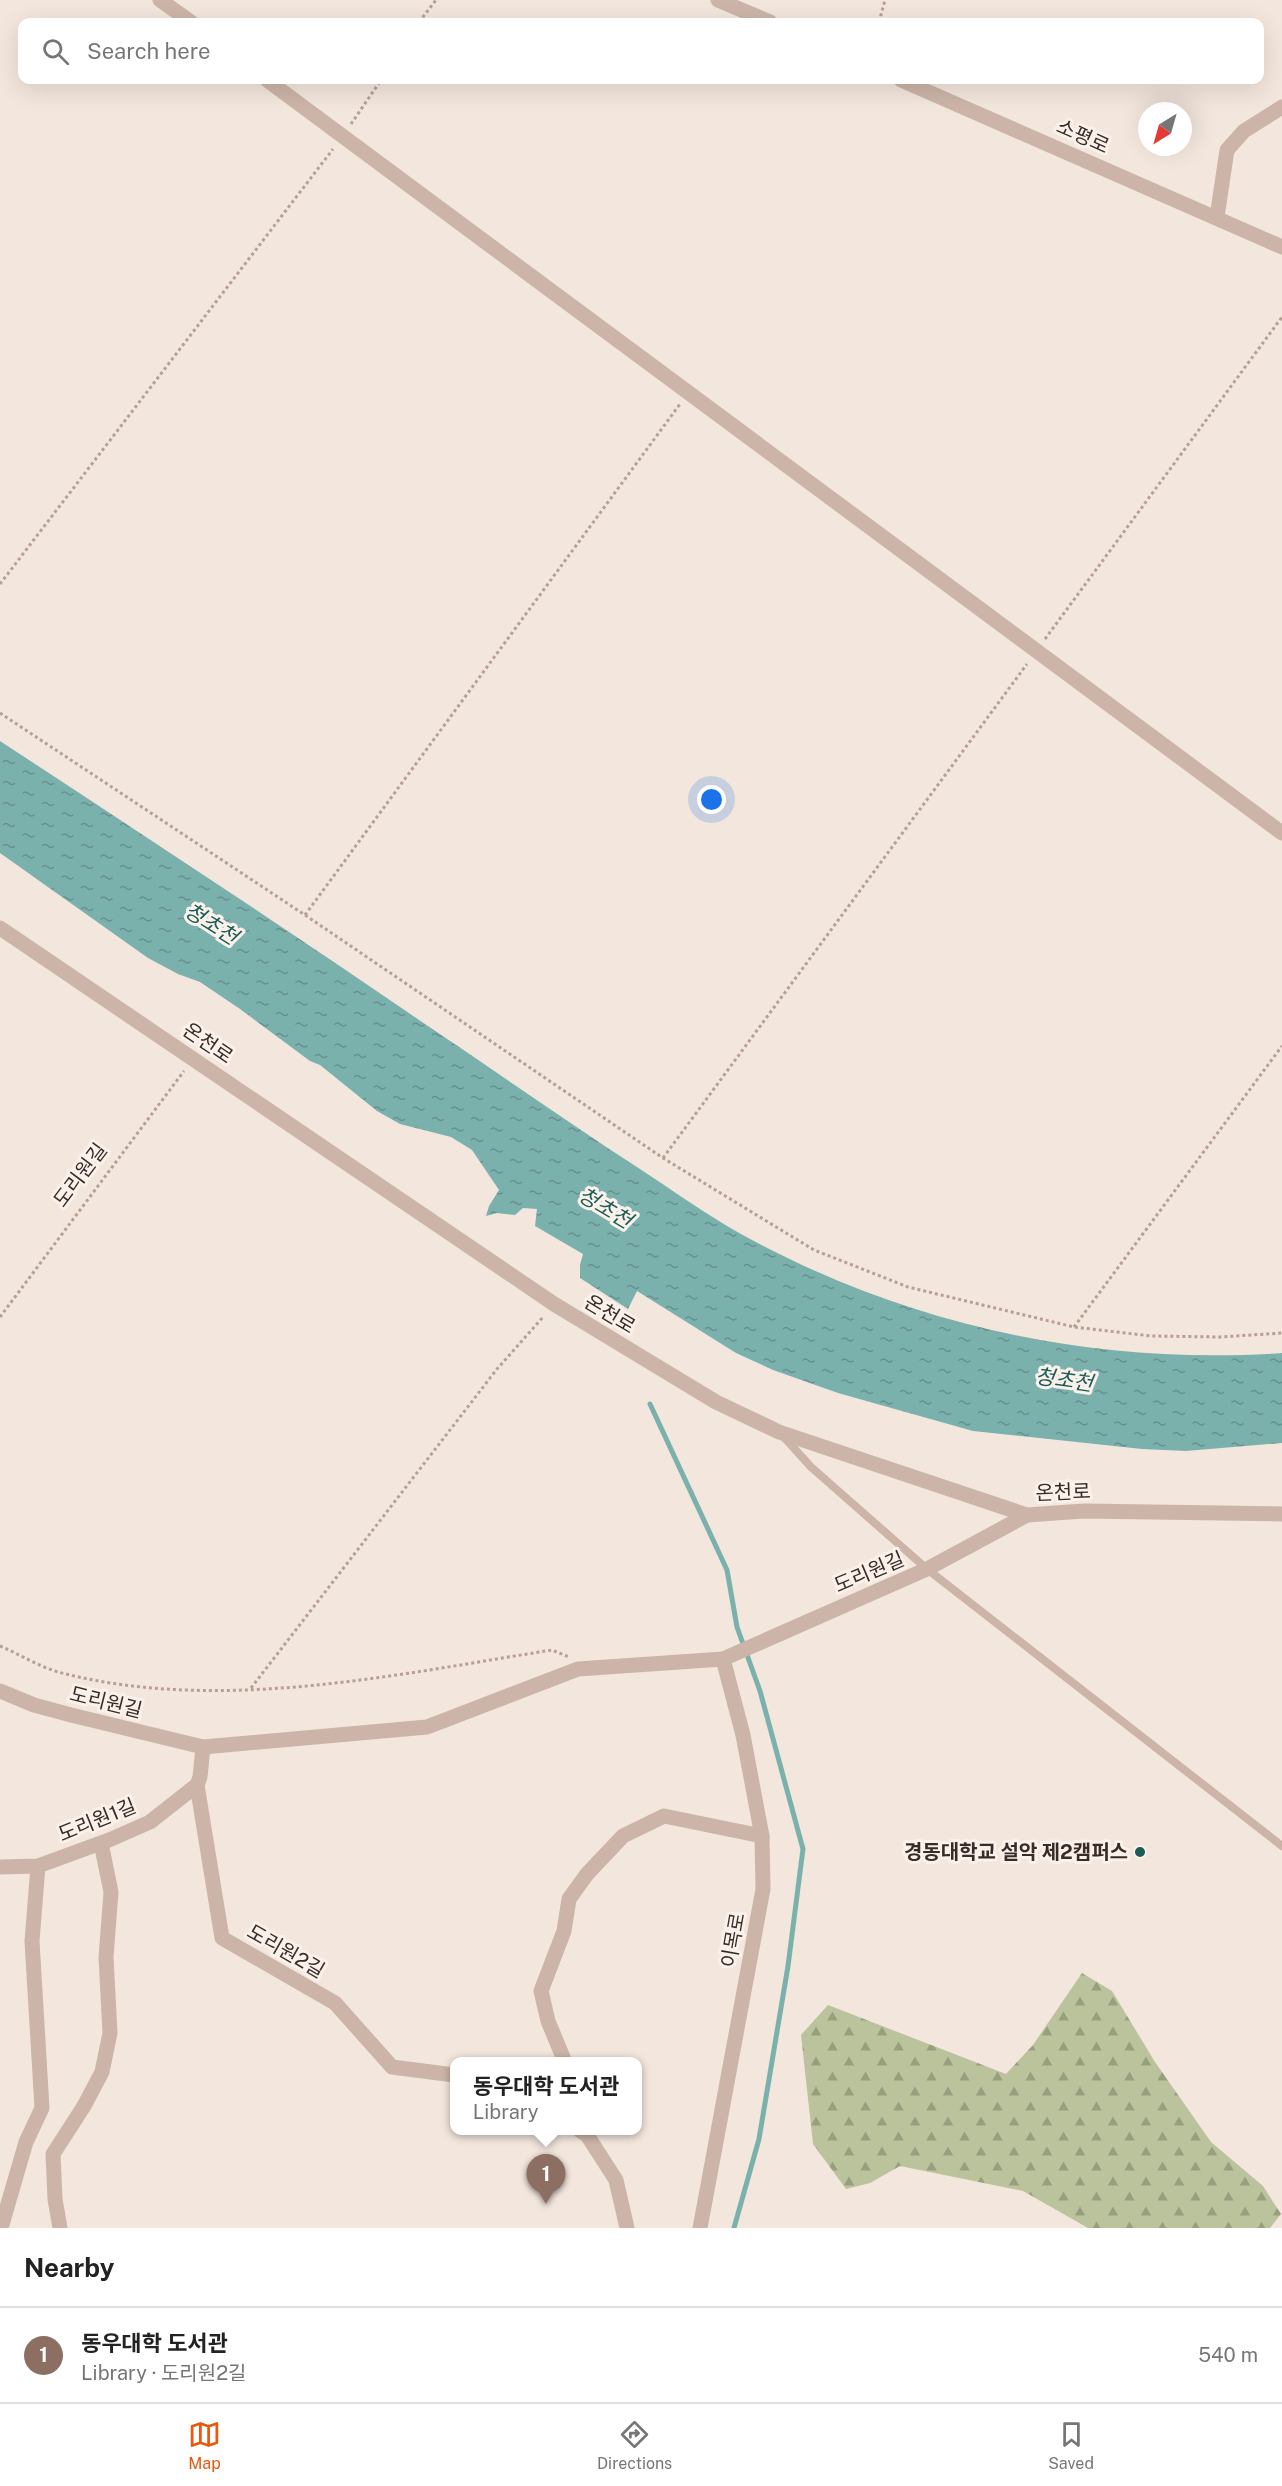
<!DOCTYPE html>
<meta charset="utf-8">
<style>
:root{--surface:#fff;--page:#f6f6f6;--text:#222;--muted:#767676;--line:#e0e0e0;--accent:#ea580c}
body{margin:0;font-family:"Public Sans","Noto Sans KR",sans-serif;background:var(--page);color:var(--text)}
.compass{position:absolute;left:1138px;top:102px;width:54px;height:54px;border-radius:50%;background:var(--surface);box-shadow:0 6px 24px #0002;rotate:217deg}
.you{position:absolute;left:712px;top:800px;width:21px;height:21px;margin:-15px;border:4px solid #fff;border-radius:50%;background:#1a73e8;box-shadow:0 0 0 9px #1a73e833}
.badge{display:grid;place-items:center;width:39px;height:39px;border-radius:50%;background:var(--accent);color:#fff;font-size:20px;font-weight:700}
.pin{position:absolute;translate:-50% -50px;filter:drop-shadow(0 2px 3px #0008)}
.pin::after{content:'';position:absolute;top:32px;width:21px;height:18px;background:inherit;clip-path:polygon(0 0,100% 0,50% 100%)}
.popup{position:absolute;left:450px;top:2057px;width:192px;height:78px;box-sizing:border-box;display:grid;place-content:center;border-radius:12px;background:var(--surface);filter:drop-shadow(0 2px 4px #0005);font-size:20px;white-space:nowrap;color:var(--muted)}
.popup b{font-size:22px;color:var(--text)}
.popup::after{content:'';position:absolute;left:50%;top:100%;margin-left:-12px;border:12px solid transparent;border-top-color:var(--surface)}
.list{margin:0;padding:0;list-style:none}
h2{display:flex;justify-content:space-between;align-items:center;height:78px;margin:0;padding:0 24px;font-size:26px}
h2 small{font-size:20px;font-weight:400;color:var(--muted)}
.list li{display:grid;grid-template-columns:39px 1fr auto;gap:18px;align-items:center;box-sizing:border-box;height:96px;padding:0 24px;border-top:2px solid var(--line)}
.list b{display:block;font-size:22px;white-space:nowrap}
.list p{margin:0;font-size:20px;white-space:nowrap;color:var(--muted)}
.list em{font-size:20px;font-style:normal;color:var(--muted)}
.icon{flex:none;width:33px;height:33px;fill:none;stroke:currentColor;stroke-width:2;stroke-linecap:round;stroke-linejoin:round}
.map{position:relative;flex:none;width:1282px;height:2228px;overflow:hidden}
.search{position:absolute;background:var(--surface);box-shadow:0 6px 24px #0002;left:18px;right:18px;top:18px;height:66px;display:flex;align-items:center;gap:15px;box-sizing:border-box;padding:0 21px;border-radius:12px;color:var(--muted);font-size:22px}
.sheet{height:174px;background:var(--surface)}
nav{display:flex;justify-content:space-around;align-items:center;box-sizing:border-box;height:84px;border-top:2px solid var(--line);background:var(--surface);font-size:16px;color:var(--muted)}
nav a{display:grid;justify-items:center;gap:3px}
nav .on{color:var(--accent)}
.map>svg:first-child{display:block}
</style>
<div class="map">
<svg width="1282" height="2228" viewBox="0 0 1282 2228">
<defs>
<pattern id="forest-firs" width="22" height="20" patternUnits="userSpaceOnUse" patternTransform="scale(1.5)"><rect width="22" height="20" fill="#bac39c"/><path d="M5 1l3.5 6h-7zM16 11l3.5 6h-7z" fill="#989f7f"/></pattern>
<pattern id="water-ripples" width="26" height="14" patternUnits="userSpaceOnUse" patternTransform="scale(1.5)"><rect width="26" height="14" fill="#7bb1ad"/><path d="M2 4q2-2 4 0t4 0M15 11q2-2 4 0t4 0" fill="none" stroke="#66908d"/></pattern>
</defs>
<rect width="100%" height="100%" fill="#f3e6dd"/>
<path fill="url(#forest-firs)" d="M1082,1973L1112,1991L1155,2062L1211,2142L1263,2186L1281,2214L1270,2228H1088L1023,2191L900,2166L870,2183L846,2189L813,2144L801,2035L828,2005L1006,2074L1033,2045Z"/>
<path fill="url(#water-ripples)" d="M0,741C142,834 285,928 425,1024C498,1073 569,1123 643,1171C675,1192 707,1215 741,1234C906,1325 1094,1366 1282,1353V1443L1186,1451L1142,1449L973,1431L838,1393L773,1370L736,1353L637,1291L628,1309L580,1278V1265L583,1254L535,1226L537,1209L523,1208L515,1215L497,1213L486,1216L489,1206L499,1190L472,1150L451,1137L400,1124L377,1111L320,1065L310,1061L240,1009L200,982L178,974L148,958L0,853Z"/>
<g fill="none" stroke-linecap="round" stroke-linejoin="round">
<path stroke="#7bb1ad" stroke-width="5" d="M650,1404L727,1570L737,1627L760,1691L803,1849L788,1966L759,2139L734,2228"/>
<path stroke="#b79f92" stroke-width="3" stroke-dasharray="3 3" stroke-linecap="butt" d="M419,22L436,0
M879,22L885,0
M351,124L381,80
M0,584L333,149
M1045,639L1282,317
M0,713L305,915L663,1158L814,1250L908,1287L1074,1327L1151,1336L1220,1337L1282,1333
M305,915L680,404
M663,1158L1027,664
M0,1317L184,1071
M1074,1327L1282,1046
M0,1646C19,1654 38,1666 58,1672C217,1714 393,1675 552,1650L569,1657
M251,1688L497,1369L543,1317"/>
<path stroke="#ccb5a8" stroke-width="8" d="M782,1435L811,1467L927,1569L1282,1846"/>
<path stroke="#ccb5a8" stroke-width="15" d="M160,0L191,22
M267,80L1282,833
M1217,217L1227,150L1244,131L1282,107
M0,1691L34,1705L71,1715L203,1747L427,1727L578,1669L723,1659L927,1569L1027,1515
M197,1785L222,1938L335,2003L392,2067L454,2075
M0,1867L38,1866L109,1840L150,1822L197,1785L200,1777L203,1747
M565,2062L548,2021L541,1991L564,1931L569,1899L587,1874L623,1836L664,1816L762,1836
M579,2130L587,2135L616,2180L627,2228
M1,2228L26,2142L42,2108L32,1941L38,1866
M60,2228L55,2199L53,2154L84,2106L102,2072L110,2033L106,1957L111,1892L101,1843"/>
<path stroke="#ccb5a8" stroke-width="15" d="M718,0L770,22
M901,80L1282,247
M0,928L554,1304L716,1402L779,1432L1027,1515L1084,1511L1282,1514
M700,2228L763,1889L762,1836L743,1735L723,1659"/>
</g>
<circle fill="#1d5b59" stroke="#faf1ea" stroke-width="2" cx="1140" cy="1852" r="6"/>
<g text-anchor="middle" stroke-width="6" stroke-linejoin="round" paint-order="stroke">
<g font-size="20" fill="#382c29" stroke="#faf1ea">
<text transform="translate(1083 136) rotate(24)" y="7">소평로</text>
<text transform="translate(208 1043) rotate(34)" y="7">온천로</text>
<text transform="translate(80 1175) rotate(-53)" y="7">도리원길</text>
<text transform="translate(610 1314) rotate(31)" y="7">온천로</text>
<text transform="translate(1063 1492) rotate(-2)" y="7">온천로</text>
<text transform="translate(869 1572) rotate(-23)" y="7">도리원길</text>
<text transform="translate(106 1702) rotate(14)" y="7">도리원길</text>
<text transform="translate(97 1820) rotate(-22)" y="7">도리원1길</text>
<text transform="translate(733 1940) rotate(-80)" y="7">이목로</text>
<text transform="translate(286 1951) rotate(30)" y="7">도리원2길</text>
</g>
<g font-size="20" font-weight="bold" fill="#382c29" stroke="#faf1ea" text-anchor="end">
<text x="1128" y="1859">경동대학교 설악 제2캠퍼스</text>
</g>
<g font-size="21" font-style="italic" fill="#1d5b59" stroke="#faf1ea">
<text transform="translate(211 924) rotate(32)" y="7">청초천</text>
<text transform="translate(605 1208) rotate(31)" y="7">청초천</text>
<text transform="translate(1064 1380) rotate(8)" y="7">청초천</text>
</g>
</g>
</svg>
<svg class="compass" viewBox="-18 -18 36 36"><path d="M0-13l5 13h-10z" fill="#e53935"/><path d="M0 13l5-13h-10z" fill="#767676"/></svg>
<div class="you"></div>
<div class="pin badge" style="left:546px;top:2204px;background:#8d6e63">1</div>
<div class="popup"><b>동우대학 도서관</b>Library</div>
<div class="search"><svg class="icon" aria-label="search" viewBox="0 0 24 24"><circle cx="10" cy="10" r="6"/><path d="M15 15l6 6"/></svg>Search here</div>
</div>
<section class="sheet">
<h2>Nearby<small></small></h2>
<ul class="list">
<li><span class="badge" style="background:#8d6e63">1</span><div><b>동우대학 도서관</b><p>Library · 도리원2길</p></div><em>540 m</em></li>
</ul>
</section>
<nav>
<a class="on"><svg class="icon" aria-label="map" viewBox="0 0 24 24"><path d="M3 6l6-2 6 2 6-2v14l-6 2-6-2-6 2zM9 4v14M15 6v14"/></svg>Map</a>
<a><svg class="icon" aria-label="directions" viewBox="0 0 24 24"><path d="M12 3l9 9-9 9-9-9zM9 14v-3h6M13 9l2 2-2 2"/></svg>Directions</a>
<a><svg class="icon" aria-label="saved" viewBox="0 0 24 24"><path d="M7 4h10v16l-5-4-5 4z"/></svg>Saved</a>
</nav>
